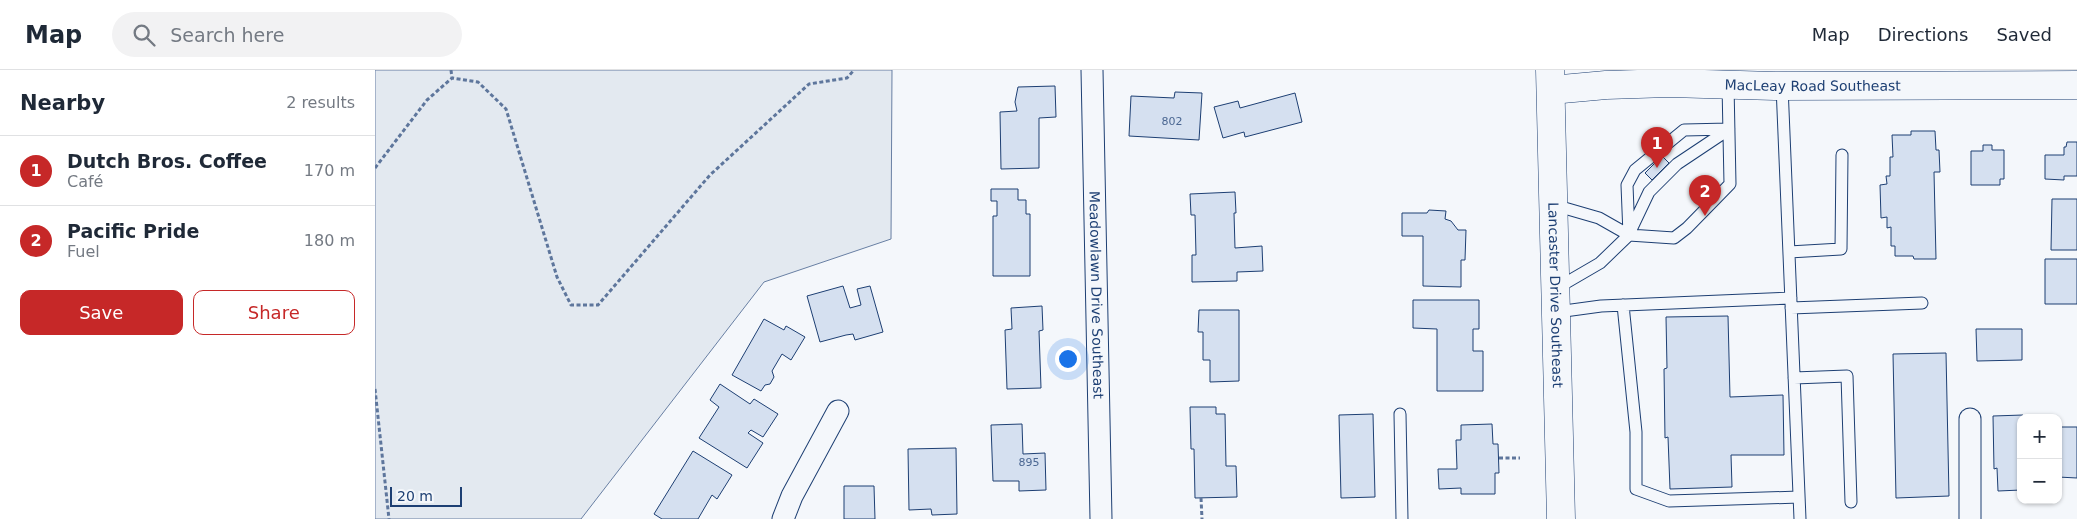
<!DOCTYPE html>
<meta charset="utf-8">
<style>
:root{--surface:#fff;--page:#f2f2f3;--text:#1f2937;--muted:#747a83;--line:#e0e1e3;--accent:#c62828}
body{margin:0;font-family:"DejaVu Sans",sans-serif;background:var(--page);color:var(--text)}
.controls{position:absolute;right:15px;bottom:15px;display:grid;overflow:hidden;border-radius:10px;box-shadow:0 1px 4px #0004}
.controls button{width:45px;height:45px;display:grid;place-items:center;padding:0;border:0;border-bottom:1px solid var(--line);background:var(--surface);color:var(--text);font:25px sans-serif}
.scale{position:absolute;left:15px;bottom:12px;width:72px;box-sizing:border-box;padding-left:5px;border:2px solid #1d3f73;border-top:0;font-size:14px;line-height:18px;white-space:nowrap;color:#1d3f73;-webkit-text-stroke:4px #f4f7fb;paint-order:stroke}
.you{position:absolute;left:692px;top:288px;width:18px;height:18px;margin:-12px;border:4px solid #fff;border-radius:50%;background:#1a73e8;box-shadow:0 0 0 8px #1a73e833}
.badge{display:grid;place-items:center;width:32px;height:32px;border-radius:50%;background:var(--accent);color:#fff;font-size:16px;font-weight:700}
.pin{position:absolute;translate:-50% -41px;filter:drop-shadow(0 1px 2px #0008)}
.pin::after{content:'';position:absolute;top:26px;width:18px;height:15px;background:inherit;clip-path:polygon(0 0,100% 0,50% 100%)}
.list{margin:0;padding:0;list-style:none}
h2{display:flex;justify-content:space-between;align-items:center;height:65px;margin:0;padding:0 20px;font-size:21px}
h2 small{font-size:16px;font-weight:400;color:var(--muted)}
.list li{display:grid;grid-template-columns:32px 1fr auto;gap:15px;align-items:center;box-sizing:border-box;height:70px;padding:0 20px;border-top:1px solid var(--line)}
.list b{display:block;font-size:19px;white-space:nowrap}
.list p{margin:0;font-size:16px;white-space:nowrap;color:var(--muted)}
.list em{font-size:16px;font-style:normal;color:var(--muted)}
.actions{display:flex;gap:10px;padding:15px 20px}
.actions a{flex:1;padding:11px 0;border:1px solid var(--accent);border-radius:10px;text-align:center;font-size:18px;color:var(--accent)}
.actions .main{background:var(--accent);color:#fff}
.icon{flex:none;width:28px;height:28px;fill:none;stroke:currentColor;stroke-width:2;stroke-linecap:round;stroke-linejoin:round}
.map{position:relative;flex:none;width:1702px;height:449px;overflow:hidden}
header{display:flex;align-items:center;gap:30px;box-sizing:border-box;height:70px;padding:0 25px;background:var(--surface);border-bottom:1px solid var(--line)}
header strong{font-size:24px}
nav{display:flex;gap:28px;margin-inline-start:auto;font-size:18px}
.search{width:350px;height:45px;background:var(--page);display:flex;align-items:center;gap:12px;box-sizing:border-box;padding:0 18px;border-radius:28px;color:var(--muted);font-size:19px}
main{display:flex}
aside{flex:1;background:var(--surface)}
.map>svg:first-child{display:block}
</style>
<header>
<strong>Map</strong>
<div class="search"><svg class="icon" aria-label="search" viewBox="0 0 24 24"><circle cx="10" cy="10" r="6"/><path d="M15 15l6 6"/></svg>Search here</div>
<nav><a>Map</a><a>Directions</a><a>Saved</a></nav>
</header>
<main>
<aside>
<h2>Nearby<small>2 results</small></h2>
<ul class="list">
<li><span class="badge">1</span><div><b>Dutch Bros. Coffee</b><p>Café</p></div><em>170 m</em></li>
<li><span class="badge">2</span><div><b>Pacific Pride</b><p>Fuel</p></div><em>180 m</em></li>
</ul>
<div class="actions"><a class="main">Save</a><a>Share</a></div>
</aside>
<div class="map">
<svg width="1702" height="449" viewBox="0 0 1702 449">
<rect width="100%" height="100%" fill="#f4f7fb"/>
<path fill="#e3e9f0" stroke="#687fa3" d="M0,0H517L516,169L389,212L206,449H0Z"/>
<path fill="#d5e0f0" stroke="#1d3f73" d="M680,16L681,47L664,48V98L626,99L625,42L642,41L640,32L643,17Z
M800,22L827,23L824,70L754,66L756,26L799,28Z
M920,23L927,52L870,67L869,62L848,68L839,37L863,31L865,38Z
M1536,61H1560L1561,80H1564L1565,102H1559L1561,189H1539L1538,186H1520V176H1516V157L1512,158V147L1506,148L1505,115L1512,114L1511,106H1515V87H1518L1517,65H1536Z
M1692,72H1702V106H1689V110L1670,109V85H1689V77H1691Z
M1608,75H1617V80H1629V109H1625V115H1596V81H1608Z
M1287,86L1294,93L1277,110L1270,103Z
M616,119H643V130H651V144H655V206H618V146H622V131H616Z
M860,122L861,143H859L860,178L887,176L888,201L862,202V211L817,212V185H821L820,145H816L815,124Z
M1677,129H1702V180H1676Z
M1054,140L1071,141L1070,149L1076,151L1083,160H1091L1090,190H1086V217L1048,216V166H1027V143H1052Z
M1670,189H1702V234H1670Z
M468,216L475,238L486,235L482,219L495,216L508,262L480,270L478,264L471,265L445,272L432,226Z
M1038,230H1104V259H1098V281H1108V321H1062V259L1038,258Z
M667,236L668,260L664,261L666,318L632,319L630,260L637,259L636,238Z
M824,240H864V311L835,312V290H828V262H823Z
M1353,246L1355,327L1408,325L1409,385H1356L1357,417L1295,419L1293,367L1290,368L1289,299L1292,298L1291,247Z
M389,249L409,260L411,256L430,267L416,290L407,284L397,301L399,307L395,314L390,315L386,321L357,305Z
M1601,259H1647V290L1602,291Z
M1571,283L1574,426L1521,428L1518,284Z
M345,314L375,334L379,329L403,344L388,367L376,360L373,363L388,373L372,398L324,368L344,337L335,330Z
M815,337H841V344H850L851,396H861L862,427L820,428L819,379H816Z
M998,344L1000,427L966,428L964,345Z
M1648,345V348H1646V420L1623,421L1622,398L1619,399L1618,346Z
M647,354L648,384L670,383L671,420L644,421V411H618L616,355Z
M1117,354L1118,374H1123L1124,403H1120V424H1086V418L1064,419L1063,399H1082L1081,370H1086V355Z
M1683,357H1702V408L1683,407Z
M581,378L582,444L557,445L556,439L534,440L533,379Z
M318,381L357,405L342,429L337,425L323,449H287L279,444Z
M469,416H499L500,449H469Z"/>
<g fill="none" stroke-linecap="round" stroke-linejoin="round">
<defs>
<path id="lane" d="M1407,16L1425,449
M1179,135L1224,148L1254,165
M1254,164L1274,122L1302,94L1353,60
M1254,165L1252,115L1260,100L1309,60L1354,59
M1414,182L1466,179L1467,85
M1182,218L1225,193L1254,165L1299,168L1312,158L1355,114L1353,15
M1248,235L1261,362V419L1294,431L1424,427
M1416,238L1547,233
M1182,242L1226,236L1416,228
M1419,308L1472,306L1476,432
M1025,344L1027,449"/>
<g id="street">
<path id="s1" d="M717,0L726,449"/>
<path d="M1595,349V449"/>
<path d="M408,449L417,426L463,341"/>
</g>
<g id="secondary">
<path id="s2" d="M1176,20L1231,15L1294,13L1400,16L1702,15"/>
</g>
<g id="primary">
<path id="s3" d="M1175,0L1186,449"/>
</g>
</defs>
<use href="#lane" stroke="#1d3f73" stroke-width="13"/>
<use href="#street" stroke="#1d3f73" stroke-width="23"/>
<use href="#secondary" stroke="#1d3f73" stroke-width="29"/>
<use href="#primary" stroke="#1d3f73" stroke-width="29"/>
<path stroke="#5e769c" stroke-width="3" stroke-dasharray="4 2.5" stroke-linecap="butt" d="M76,0L77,8
M0,98L52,30L77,8L103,12L131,39L182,207L196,235H223L335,105L434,14L472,8L479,0
M0,319L14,449
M1124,388H1145
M826,428L827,449"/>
<use href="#lane" stroke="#f4f7fb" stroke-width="11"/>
<use href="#street" stroke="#f4f7fb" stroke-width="21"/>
<use href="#secondary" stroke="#f4f7fb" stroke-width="28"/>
<use href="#primary" stroke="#f4f7fb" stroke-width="28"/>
</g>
<g text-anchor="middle" stroke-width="4" stroke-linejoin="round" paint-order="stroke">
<g font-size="11" fill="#4b6792">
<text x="797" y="55">802</text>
<text x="654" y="396">895</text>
</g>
<g font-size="14" fill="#1d3f73" stroke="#f4f7fb">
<text dy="5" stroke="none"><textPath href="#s2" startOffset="262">MacLeay Road Southeast</textPath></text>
<text dy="5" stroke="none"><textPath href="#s3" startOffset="225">Lancaster Drive Southeast</textPath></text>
<text dy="5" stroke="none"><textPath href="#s1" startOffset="225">Meadowlawn Drive Southeast</textPath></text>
</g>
</g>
</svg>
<div class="controls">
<button>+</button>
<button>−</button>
</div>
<div class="scale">20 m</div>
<div class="you"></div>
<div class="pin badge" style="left:1282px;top:98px">1</div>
<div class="pin badge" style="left:1330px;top:146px">2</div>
</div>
</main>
